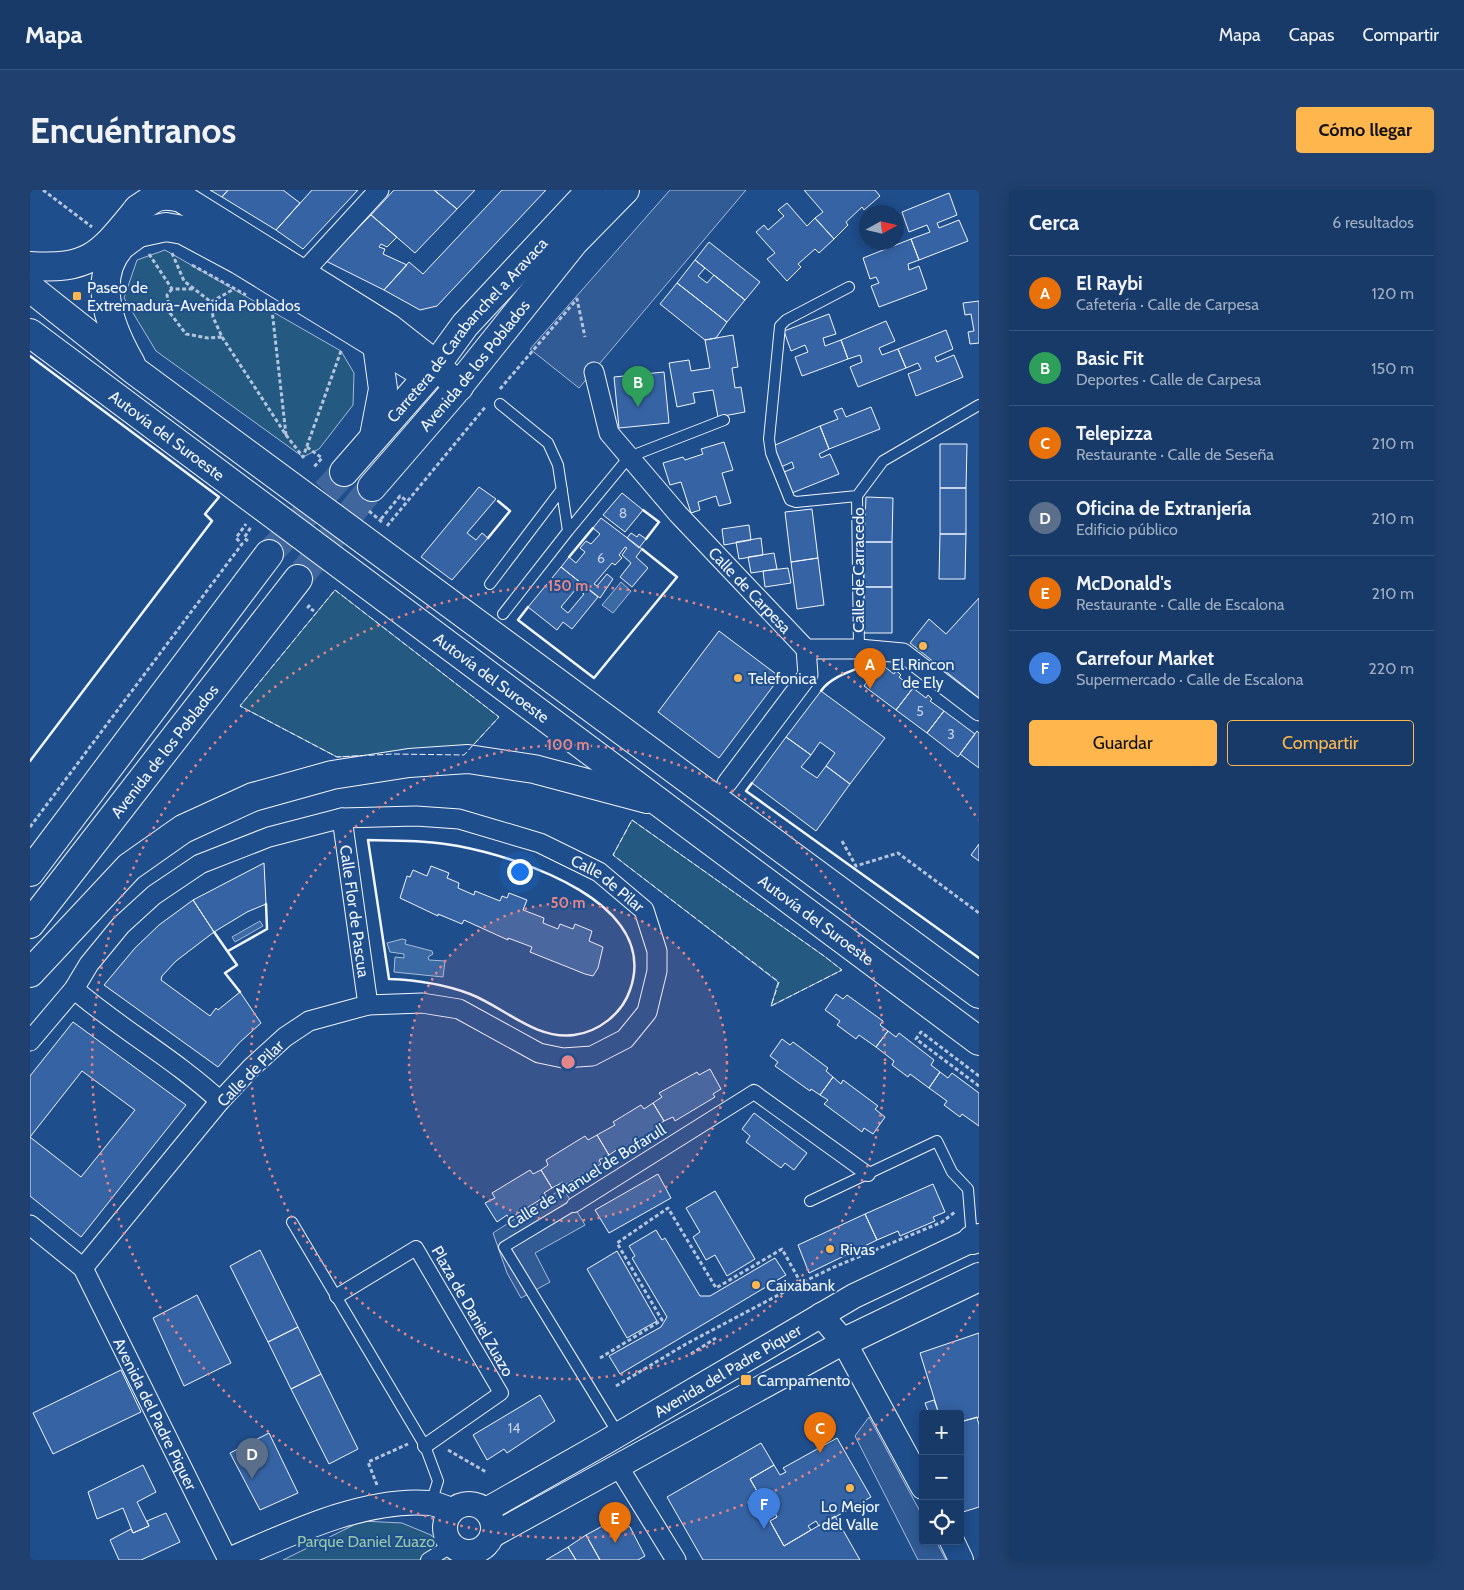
<!DOCTYPE html>
<html lang="es">
<meta charset="utf-8">
<style>
:root{--surface:#173a69;--page:#20416f;--text:#f1f3f6;--muted:#9eadc0;--line:#36547d;--accent:#ffb74d}
body{margin:0;font-family:Cabin,sans-serif;background:var(--page);color:var(--text)}
.controls{position:absolute;right:15px;bottom:15px;display:grid;overflow:hidden;border-radius:5px;box-shadow:0 2px 12px #0003}
.controls button{width:45px;height:45px;display:grid;place-items:center;padding:0;border:0;border-bottom:1px solid var(--line);background:var(--surface);color:var(--text);font:25px sans-serif}
.compass{position:absolute;left:829px;top:15px;width:45px;height:45px;border-radius:50%;background:var(--surface);box-shadow:0 2px 12px #0003;rotate:82deg}
.you{position:absolute;left:489px;top:681px;width:18px;height:18px;margin:-12px;border:4px solid #fff;border-radius:50%;background:#1a73e8;box-shadow:0 0 0 8px #1a73e833}
.badge{display:grid;place-items:center;width:32px;height:32px;border-radius:50%;background:var(--accent);color:#fff;font-size:16px;font-weight:700}
.pin{position:absolute;translate:-50% -41px;filter:drop-shadow(0 1px 2px #0008)}
.pin::after{content:'';position:absolute;top:26px;width:18px;height:15px;background:inherit;clip-path:polygon(0 0,100% 0,50% 100%)}
.list{margin:0;padding:0;list-style:none}
h2{display:flex;justify-content:space-between;align-items:center;height:65px;margin:0;padding:0 20px;font-size:21px}
h2 small{font-size:16px;font-weight:400;color:var(--muted)}
.list li{display:grid;grid-template-columns:32px 1fr auto;gap:15px;align-items:center;box-sizing:border-box;height:75px;padding:0 20px;border-top:1px solid var(--line)}
.list b{display:block;font-size:19px;white-space:nowrap}
.list p{margin:0;font-size:16px;white-space:nowrap;color:var(--muted)}
.list em{font-size:16px;font-style:normal;color:var(--muted)}
.actions{display:flex;gap:10px;padding:15px 20px}
.actions a{flex:1;padding:11px 0;border:1px solid var(--accent);border-radius:5px;text-align:center;font-size:18px;color:var(--accent)}
.actions .main{background:var(--accent);color:#111}
.icon{flex:none;width:28px;height:28px;fill:none;stroke:currentColor;stroke-width:2;stroke-linecap:round;stroke-linejoin:round}
.map{position:relative;flex:none;width:949px;height:1370px;overflow:hidden;border-radius:5px}
header{display:flex;align-items:center;gap:30px;box-sizing:border-box;height:70px;padding:0 25px;background:var(--surface);border-bottom:1px solid var(--line)}
header strong{font-size:24px}
nav{display:flex;gap:28px;margin-inline-start:auto;font-size:18px}
.intro{display:flex;align-items:center;justify-content:space-between;box-sizing:border-box;height:120px;padding:0 30px}
h1{margin:0;font-size:35px}
.button{padding:12px 22px;border-radius:5px;background:var(--accent);color:#111;font-size:18px;font-weight:700}
main{display:flex;gap:30px;padding:0 30px}
aside{flex:1;background:var(--surface);border-radius:5px;box-shadow:0 2px 12px #0003}
.map>svg:first-child{display:block}
</style>
<header>
<strong>Mapa</strong>
<nav><a>Mapa</a><a>Capas</a><a>Compartir</a></nav>
</header>
<div class="intro"><h1>Encuéntranos</h1><a class="button">Cómo llegar</a></div>
<main>
<div class="map">
<svg width="949" height="1370" viewBox="0 0 949 1370">
<rect width="100%" height="100%" fill="#1f4e8c"/>
<path fill="#245a82" stroke="#a8bbd7" d="M135,60L311,161L324,183L323,215L289,259L273,267L126,161L94,108L107,70Z
M305,400L469,527L434,565L363,564L307,567L210,516Z
M602,630L794,766L812,780L741,816L748,792L583,665Z
M332,1331L372,1333L401,1345L420,1370H253Z"/>
<path fill="#305b95" stroke="#a8bbd7" d="M640,0H716L549,198L500,159Z
M533,998L555,1035L505,1063L520,1092L491,1108L477,1083L463,1043Z
M839,1227L893,1327V1351H906L916,1370H888L825,1246Z"/>
<path fill="#3b69a3" stroke="#a8bbd7" d="M591,392L601,401L583,423L572,415Z
M230,731L233,736L205,752L202,747Z
M372,749L376,750L375,754L402,761L403,764L398,767L399,770L415,771L413,787L364,782L365,767L374,768V764L360,762L357,753Z"/>
<path fill="#3563a3" stroke="#f2f6ff" fill-rule="evenodd" d="M180,0H198L192,7Z
M198,0H253L270,13L246,40L192,7Z
M282,0H328L273,59L246,40Z
M364,0H404L427,19L385,63L341,25Z
M404,0H445L427,19Z
M472,0H516L407,116L390,120L354,100L379,72L393,84Z
M774,0H845L850,6L834,20L832,17L816,32L818,35L804,49L785,28L793,22Z
M919,3L927,25L907,33L909,38L929,30L938,51L889,70L881,49L900,42L897,35L879,42L872,22Z
M757,13L777,36L785,28L804,49L789,63L785,59L768,74L771,77L757,91L737,69L745,63L726,42L734,35L738,40L754,26L748,20Z
M341,25L367,47L357,57L351,54L349,57L355,59L353,64L377,75L354,100L296,71Z
M881,49L889,70L878,74L879,80L889,76L897,99L849,117L841,96L849,93L846,87L840,89L833,68Z
M679,52L730,92L715,110L665,70Z
M665,70L675,78L668,86L677,93L684,85L715,110L697,132L647,93Z
M647,93L697,132L686,148L675,150L630,114Z
M949,111V153L940,154L938,142L944,141L941,124L935,125L933,113Z
M799,124L806,144L793,148L795,156L811,150L818,169L772,186L765,167L778,162L775,155L761,161L754,141Z
M856,131L865,151L849,158L852,165L868,159L876,178L828,197L820,177L832,172L830,165L818,169L811,150Z
M916,140L923,159L905,167L907,172L924,165L933,187L886,206L878,184L891,179L888,173L876,178L868,159Z
M703,145L708,177L702,178L705,198L711,197L715,222L688,227L683,200L663,203L665,213L647,217L639,173L659,170L661,181L680,178L675,150Z
M634,182L639,233L589,238L584,187Z
M841,217L850,239L799,259L790,236L808,229L804,221L812,218L816,227Z
M790,236L799,259L789,264L791,268L800,264L809,284L762,303L754,282L764,278L762,272L751,277L743,256Z
M694,252L703,280L692,283L701,313L689,316L686,306L668,312L670,320L661,323L651,292L640,295L633,273L653,267L655,270L673,264L671,259Z
M910,254H937L936,298H910Z
M449,297L466,309L437,343L446,350L452,343L458,348L422,390L391,367Z
M910,298H936V344H910Z
M592,303L613,320L595,342L573,325Z
M836,307L863,308L862,352H834Z
M782,319L788,368L761,372L755,322Z
M571,328L612,359L606,367L618,378L602,397L590,387L601,373L592,365L597,358L595,357L589,365L592,368L585,375L582,373L564,394L567,396L577,384L583,389L570,408L531,377L539,367L546,373L555,362L550,358L556,351L561,354L570,344L563,338Z
M719,335L721,350L694,355L692,339Z
M601,343L607,347L609,344L616,349L609,358L597,348Z
M910,344H936L935,389H909Z
M731,348L733,365L709,369L706,352Z
M834,352H862V397H834Z
M744,363L747,379L721,383L718,367Z
M788,368L794,415L767,419L761,372Z
M531,377L551,393L531,417L538,423L554,404L550,401L554,396L568,407L542,439L533,432L527,440L498,417Z
M758,378L761,393L735,397L733,381Z
M834,397H862V443H834Z
M949,408V508L880,453L899,429L916,444Z
M689,441L750,487L689,568L628,522Z
M851,474L864,484L866,481L869,483L871,485L869,487L883,498L866,520L834,496Z
M883,498L896,508L898,505L902,509L900,511L914,521L897,543L866,520Z
M791,501L855,548L820,594L796,576L805,563L790,552L781,565L756,547Z
M914,521L945,544L928,567L897,543Z
M947,541L949,543V578L930,564Z
M756,547L781,565L771,577L787,588L796,576L820,594L786,641L722,593Z
M949,654V671L941,665Z
M234,673L236,714L217,722L184,742L163,710Z
M401,676L419,683L417,688L429,693L428,698L444,705L445,701L470,711L472,706L477,708L479,703L497,710L493,720L514,728L513,733L528,739L530,734L543,739L545,734L562,741L559,751L573,757L568,778L563,786L555,784L500,762L502,757L478,748V750L434,730L432,734L408,724V726L370,708L377,686L380,687L383,680L397,686Z
M163,710L184,742L146,771L132,786L131,790L180,826L186,818L188,820L210,802L231,833L209,853L188,877L74,795L105,758L129,735Z
M806,804L813,809L817,805L853,831L850,835L858,841L846,857L829,845L826,849L807,835L810,831L795,820Z
M43,832L156,915L51,1047L0,1006V886ZM52,881L105,920L51,987L0,947Z
M858,841L866,847L869,843L904,870L901,875L910,882L899,898L880,884L878,887L862,875L864,871L846,857Z
M752,849L760,855L763,852L798,878L796,881L803,887L790,905L781,899L780,901L745,876L748,872L740,866Z
M680,879L691,899L683,904L685,907L645,931L643,927L634,931L623,913L632,907L629,903L667,882L669,885Z
M910,882L918,888L922,883L949,903V936L932,924L930,927L914,915L917,911L899,898Z
M803,887L811,894L813,890L848,916L845,919L855,927L843,944L834,938L832,942L794,914L798,910L790,905Z
M623,913L634,931L625,937L627,940L590,963L588,959L579,965L567,945L585,935L583,932L611,915L614,919Z
M724,923L777,963L764,980L755,973L751,978L716,952L720,946L712,939Z
M567,945L579,965L569,970L571,974L535,995L533,992L522,998L511,980L518,975L516,970L555,946L558,950Z
M500,980L503,984L511,980L522,998L514,1003L516,1006L479,1029L477,1025L467,1032L455,1013L465,1008L462,1003Z
M628,984L641,1008L579,1043L565,1020Z
M903,994L915,1022L903,1027L905,1031L870,1046L868,1041L847,1050L835,1024Z
M685,1001L725,1069L697,1086L685,1065L676,1070L663,1047L670,1042L656,1018Z
M835,1024L847,1050L779,1083L768,1055Z
M626,1040L632,1050L635,1048L670,1106H680L745,1068L756,1085L590,1184L579,1166L631,1137L637,1127L602,1068L605,1066L599,1056Z
M230,1060L268,1137L238,1152L200,1076Z
M587,1061L627,1131L597,1148L557,1079Z
M167,1105L201,1173L154,1196L123,1128Z
M268,1137L291,1184L261,1199L238,1152Z
M949,1143V1227L930,1232V1224H909L890,1163Z
M91,1180L111,1222L23,1264L3,1223Z
M291,1184L328,1259L299,1274L261,1199Z
M510,1205L525,1231L477,1263L474,1259L457,1270L443,1245Z
M904,1210L909,1224H899L895,1213Z
M947,1227L949,1235V1317L933,1322L930,1313V1232Z
M239,1243L268,1303L230,1320L200,1263Z
M807,1248L841,1307L789,1336L786,1331L778,1336L781,1340L754,1356L740,1331L747,1327L742,1317L738,1320L720,1289L744,1275L750,1285L756,1282L753,1278Z
M731,1253L744,1275L720,1289L738,1320L742,1317L747,1327L740,1331L754,1356L805,1326L830,1370H673L637,1307Z
M113,1275L126,1302L107,1312L119,1336L103,1343L93,1318L67,1329L58,1302Z
M136,1323L150,1352L111,1370H89L80,1350L101,1339L103,1343L119,1336L117,1331Z
M580,1332L600,1337L615,1366L608,1370H570L556,1345Z
M556,1345L570,1370H546L538,1357Z
M538,1357L546,1370H516Z"/>
<g fill="none" stroke-linecap="round" stroke-linejoin="round">
<path stroke="#3f679d" stroke-width="28" stroke-dasharray="28 14" stroke-linecap="butt" d="M239,364L314,282
M268,389L342,297"/>
<defs>
<path id="service" d="M819,97L756,130L750,136L739,249L741,263L760,310L766,312L827,306
M470,214L518,253L528,275L538,341
M460,394L532,299
M473,424L538,341L599,267L694,230
M829,459L827,306L853,271L949,215
M780,1011L907,951L922,982L938,999L942,1049
M544,1015L474,1057L589,1245
M262,1032L395,1256L408,1291L401,1313"/>
<path id="pedestrian" d="M544,1015L724,902L838,984
M307,1106L386,1058L471,1203L395,1256
M398,1370L422,1355"/>
<g id="minor">
<path d="M272,84L349,0"/>
<path id="s1" d="M564,182L579,243L648,324L776,459H829L873,463L949,521"/>
<path d="M697,593L778,485L776,459"/>
<path id="s2" d="M312,628L338,815"/>
<path d="M44,799C90,839 145,869 190,911"/>
<path id="s3" d="M0,851L44,799L59,774L91,735L124,705L170,674L239,647L312,628L386,626L429,629L510,653L569,682L614,720L627,761V781L617,822L595,849L562,866L533,868L509,863L429,819L392,813L338,815L279,831L255,847L222,877L190,911L53,1078"/>
<path id="s4" d="M0,1035L53,1078L198,1370"/>
<path d="M588,1276L646,1370"/>
<path d="M438,1370L441,1363"/>
</g>
<g id="tertiary">
<path d="M791,1125L814,1152L893,1297"/>
<circle cx="439" cy="1338" r="24"/>
<path id="s5" d="M456,1320L574,1253L824,1106L942,1050"/>
<path d="M463,1345L814,1152"/>
<path d="M922,1351L931,1370"/>
<path d="M199,1370C257,1345 335,1307 400,1313C407,1314 415,1318 422,1320"/>
</g>
<g id="primary">
<path d="M108,19C126,6 130,3 151,8L359,138L406,175L429,197"/>
<path d="M108,43L136,37L153,40L209,70L393,183"/>
<path d="M344,246L353,199L347,155"/>
<path id="s6" d="M314,282L398,186L435,135L561,0"/>
<path id="s7" d="M342,297L424,202L544,52L595,0"/>
<path d="M0,682L239,364"/>
<path id="s8" d="M0,734L268,389"/>
</g>
<g id="motorway">
<path d="M0,76C61,80 71,64 108,19"/>
<path d="M0,98L105,181L949,804"/>
<path id="s9" d="M0,143L949,851"/>
<path d="M101,174C82,141 61,91 90,57C95,52 103,47 108,43"/>
<path d="M0,783L99,677L153,639L223,607L302,585L379,573L438,569L504,579L617,609"/>
<path d="M942,1050L949,1048"/>
<path d="M814,1152L949,1087"/>
</g>
</defs>
<use href="#service" stroke="#f2f6ff" stroke-width="12"/>
<use href="#pedestrian" stroke="#f2f6ff" stroke-width="16"/>
<use href="#minor" stroke="#f2f6ff" stroke-width="21"/>
<use href="#tertiary" stroke="#f2f6ff" stroke-width="26"/>
<use href="#primary" stroke="#f2f6ff" stroke-width="30"/>
<use href="#motorway" stroke="#f2f6ff" stroke-width="30"/>
<path stroke="#b3c4dc" stroke-width="3" stroke-dasharray="4 2.5" stroke-linecap="butt" d="M13,0L62,37
M142,63L154,91L181,112L204,99
M119,64L142,99H164
M162,75L216,105
M142,99L137,105L140,123L156,144L178,148L192,147L183,127L181,112
M192,147L256,245L242,120
M470,199L547,109L555,147
M256,245L273,267L311,161
M277,257L292,268L283,278
M339,321L353,333
M351,329L370,306L377,311
M357,336L456,216
M218,351L214,348L221,337
M280,415L278,417L284,421
M0,637L212,354L206,348L216,334
M812,651L826,676L868,663L949,723
M949,886L891,842L886,849L949,896
M661,1164L686,1148
M570,1168L632,1130L587,1053L638,1018L686,1098L752,1059L771,1093
M586,1196L656,1154L771,1093L802,1078L912,1032L925,1022
M418,1260L456,1282
M347,1295L338,1272L378,1254"/>
<use href="#service" stroke="#1f4e8c" stroke-width="10"/>
<use href="#pedestrian" stroke="#1f4e8c" stroke-width="14"/>
<use href="#minor" stroke="#1f4e8c" stroke-width="19"/>
<use href="#tertiary" stroke="#1f4e8c" stroke-width="24"/>
<use href="#primary" stroke="#1f4e8c" stroke-width="28"/>
<use href="#motorway" stroke="#1f4e8c" stroke-width="28"/>
<path stroke="#f2f6ff" stroke-width="1" stroke-dasharray="6 2.5" stroke-linecap="butt" d="M305,400L469,527L434,565L363,564L307,567L210,516Z
M602,630L794,766L812,780L741,816L749,792L583,665Z"/>
<path stroke="#f2f6ff" stroke-width="2.5" d="M0,166L189,307L175,324L182,331L0,571
M613,320L629,332L616,349
M458,348L480,321L468,311
M539,367L563,338
M498,417L488,430L564,488L647,387L612,359
M791,501C802,485 826,480 844,472L849,476
M722,593L716,601L949,768
M338,650C368,651 398,650 428,656C491,668 631,713 600,800C592,824 568,842 544,845C505,850 474,817 440,804C414,794 386,790 359,789Z
M184,742L207,775L195,783L210,802
M198,761L237,739L236,714"/>
</g>
<circle cx="538" cy="872" r="159" fill="#e38589" fill-opacity=".12"/>
<g fill="none" stroke="#e38589" stroke-width="2.5" stroke-dasharray="2.5 5">
<circle cx="538" cy="872" r="159"/>
<circle cx="538" cy="872" r="317"/>
<path d="M948 1114A476 476 0 1 1 948 630"/>
</g>
<g fill="#ffb74d" stroke="#1f4e8c" stroke-width="2">
<rect x="42" y="101" width="10" height="10" rx="2.5"/>
<circle cx="893" cy="456" r="5"/>
<circle cx="708" cy="488" r="5"/>
<circle cx="800" cy="1059" r="5"/>
<circle cx="726" cy="1095" r="5"/>
<rect x="710" y="1184" width="12" height="12" rx="2.5"/>
<circle cx="820" cy="1298" r="5"/>
</g>
<g text-anchor="middle" stroke-width="4" stroke-linejoin="round" paint-order="stroke">
<g font-size="14" fill="#c3d1e8">
<text x="593" y="328">8</text>
<text x="571" y="373">6</text>
<text x="890" y="526">5</text>
<text x="921" y="549">3</text>
<text x="484" y="1243">14</text>
</g>
<g font-size="16" fill="#f2f6ff" stroke="#1f4e8c" text-anchor="start">
<text x="57" y="103">Paseo de<tspan x="57" dy="18">Extremadura-Avenida Poblados</tspan></text>
<text x="893" y="480" text-anchor="middle">El Rincon<tspan x="893" dy="18">de Ely</tspan></text>
<text x="718" y="494">Telefonica</text>
<text x="810" y="1065">Rivas</text>
<text x="736" y="1101">Caixabank</text>
<text x="727" y="1196">Campamento</text>
<text x="820" y="1322" text-anchor="middle">Lo Mejor<tspan x="820" dy="18">del Valle</tspan></text>
</g>
<g font-size="16" fill="#f2f6ff" stroke="#1f4e8c">
<text dy="6" stroke="none"><textPath href="#s6" startOffset="188">Carretera de Carabanchel a Aravaca</textPath></text>
<text dy="6" stroke="none"><textPath href="#s7" startOffset="159">Avenida de los Poblados</textPath></text>
<text dy="6" stroke="none"><textPath href="#s9" startOffset="171">Autovía del Suroeste</textPath></text>
<text transform="translate(828 380) rotate(-90)" y="6">Calle de Carracedo</text>
<text dy="6" stroke="none"><textPath href="#s1" startOffset="274">Calle de Carpesa</textPath></text>
<text dy="6" stroke="none"><textPath href="#s9" startOffset="576">Autovía del Suroeste</textPath></text>
<text dy="6" stroke="none"><textPath href="#s8" startOffset="219">Avenida de los Poblados</textPath></text>
<text dy="6" stroke="none"><textPath href="#s3" startOffset="678">Calle de Pilar</textPath></text>
<text dy="6" stroke="none"><textPath href="#s2" startOffset="94">Calle Flor de Pascua</textPath></text>
<text dy="6" stroke="none"><textPath href="#s9" startOffset="981">Autovía del Suroeste</textPath></text>
<text transform="translate(220 883) rotate(-45)" y="6">Calle de Pilar</text>
<text transform="translate(556 986) rotate(-32)" y="6">Calle de Manuel de Bofarull</text>
<text transform="translate(443 1121) rotate(60)" y="6">Plaza de Daniel Zuazo</text>
<text dy="6" stroke="none"><textPath href="#s5" startOffset="279">Avenida del Padre Piquer</textPath></text>
<text dy="6" stroke="none"><textPath href="#s4" startOffset="231">Avenida del Padre Piquer</textPath></text>
</g>
<g font-size="16" fill="#97c8a6" stroke="#1f4e8c">
<text x="336" y="1357">Parque Daniel Zuazo</text>
</g>
</g>
<circle cx="538" cy="872" r="8" fill="#e38589" stroke="#1f4e8c" stroke-width="2.5"/>
<g font-size="15" text-anchor="middle" font-weight="bold" fill="#e38589" stroke="#1f4e8c" stroke-width="4" stroke-linejoin="round" paint-order="stroke">
<text x="538" y="401">150 m</text>
<text x="538" y="560">100 m</text>
<text x="538" y="718">50 m</text>
</g>
</svg>
<div class="controls">
<button>+</button>
<button>−</button>
<button><svg class="icon" aria-label="locate" viewBox="0 0 24 24"><circle cx="12" cy="12" r="6"/><path d="M12 2v4M12 18v4M2 12h4M18 12h4"/></svg></button>
</div>
<svg class="compass" viewBox="-18 -18 36 36"><path d="M0-13l5 13h-10z" fill="#e53935"/><path d="M0 13l5-13h-10z" fill="#9eadc0"/></svg>
<div class="you"></div>
<div class="pin badge" style="left:840px;top:499px;background:#e8710a">A</div>
<div class="pin badge" style="left:608px;top:217px;background:#2e9e5b">B</div>
<div class="pin badge" style="left:790px;top:1263px;background:#e8710a">C</div>
<div class="pin badge" style="left:222px;top:1289px;background:#5c6f8a">D</div>
<div class="pin badge" style="left:585px;top:1353px;background:#e8710a">E</div>
<div class="pin badge" style="left:734px;top:1339px;background:#3f7fe0">F</div>
</div>
<aside>
<h2>Cerca<small>6 resultados</small></h2>
<ul class="list">
<li><span class="badge" style="background:#e8710a">A</span><div><b>El Raybi</b><p>Cafetería · Calle de Carpesa</p></div><em>120 m</em></li>
<li><span class="badge" style="background:#2e9e5b">B</span><div><b>Basic Fit</b><p>Deportes · Calle de Carpesa</p></div><em>150 m</em></li>
<li><span class="badge" style="background:#e8710a">C</span><div><b>Telepizza</b><p>Restaurante · Calle de Seseña</p></div><em>210 m</em></li>
<li><span class="badge" style="background:#5c6f8a">D</span><div><b>Oficina de Extranjería</b><p>Edificio público</p></div><em>210 m</em></li>
<li><span class="badge" style="background:#e8710a">E</span><div><b>McDonald's</b><p>Restaurante · Calle de Escalona</p></div><em>210 m</em></li>
<li><span class="badge" style="background:#3f7fe0">F</span><div><b>Carrefour Market</b><p>Supermercado · Calle de Escalona</p></div><em>220 m</em></li>
</ul>
<div class="actions"><a class="main">Guardar</a><a>Compartir</a></div>
</aside>
</main>
